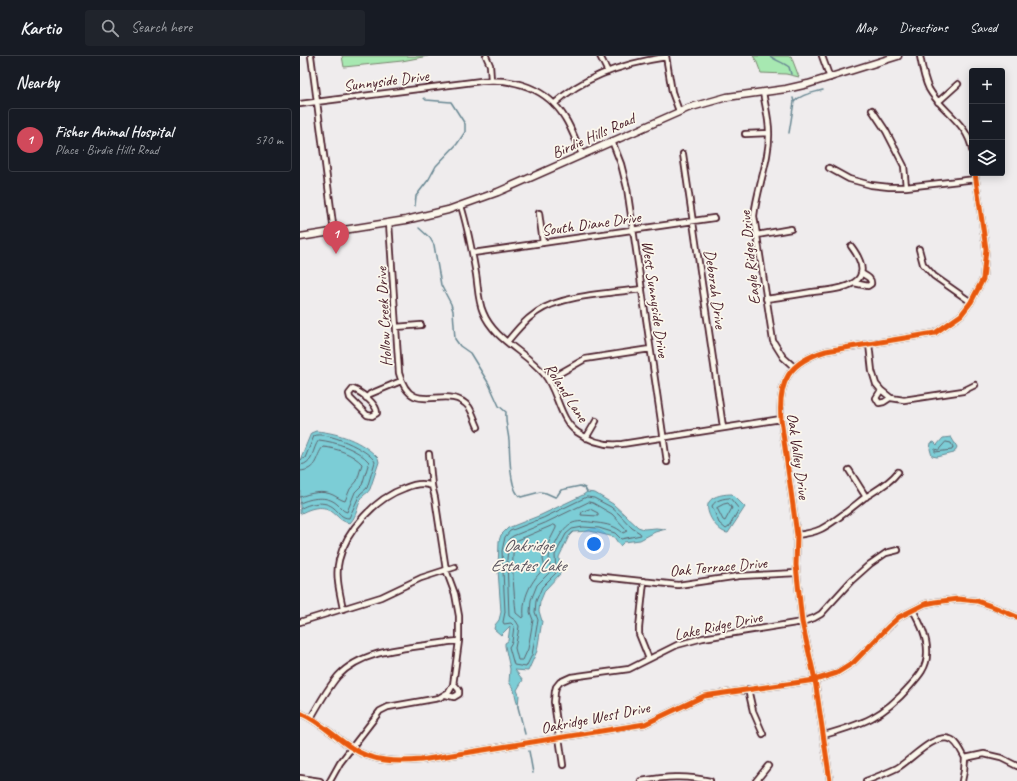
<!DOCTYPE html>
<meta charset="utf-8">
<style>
:root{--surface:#171b24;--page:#20242c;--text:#f1f3f6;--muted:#9ea1a6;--line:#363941;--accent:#d1495b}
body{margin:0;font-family:Caveat,sans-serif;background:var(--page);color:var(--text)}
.controls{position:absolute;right:12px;top:12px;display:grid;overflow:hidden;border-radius:4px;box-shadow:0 2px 10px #0003}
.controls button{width:36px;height:36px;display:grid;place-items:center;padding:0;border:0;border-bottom:1px solid var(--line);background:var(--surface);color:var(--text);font:20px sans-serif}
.you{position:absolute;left:294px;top:488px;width:14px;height:14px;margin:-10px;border:3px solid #fff;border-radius:50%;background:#1a73e8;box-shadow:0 0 0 6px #1a73e833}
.badge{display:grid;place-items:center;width:26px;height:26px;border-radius:50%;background:var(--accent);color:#fff;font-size:13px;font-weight:700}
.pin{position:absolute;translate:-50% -33px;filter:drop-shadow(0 1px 2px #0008)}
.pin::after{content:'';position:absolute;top:21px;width:14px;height:12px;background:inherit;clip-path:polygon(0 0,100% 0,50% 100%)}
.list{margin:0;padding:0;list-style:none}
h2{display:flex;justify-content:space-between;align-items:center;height:52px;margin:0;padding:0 16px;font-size:17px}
h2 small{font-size:13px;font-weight:400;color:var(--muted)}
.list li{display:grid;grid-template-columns:26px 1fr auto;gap:12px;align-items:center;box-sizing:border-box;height:64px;margin:0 8px 8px;padding:0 8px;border:1px solid var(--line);border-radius:4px}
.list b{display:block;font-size:15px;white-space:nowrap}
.list p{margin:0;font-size:13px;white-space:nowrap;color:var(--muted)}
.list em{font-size:13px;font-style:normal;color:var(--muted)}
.icon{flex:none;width:22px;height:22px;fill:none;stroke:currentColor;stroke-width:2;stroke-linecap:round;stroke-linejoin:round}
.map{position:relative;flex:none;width:717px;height:725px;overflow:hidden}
header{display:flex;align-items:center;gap:24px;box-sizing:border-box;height:56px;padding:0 20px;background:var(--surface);border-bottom:1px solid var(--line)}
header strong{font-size:19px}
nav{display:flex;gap:22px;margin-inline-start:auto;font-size:14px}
.search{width:280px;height:36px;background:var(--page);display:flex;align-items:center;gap:10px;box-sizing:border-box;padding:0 14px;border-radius:4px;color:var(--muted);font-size:15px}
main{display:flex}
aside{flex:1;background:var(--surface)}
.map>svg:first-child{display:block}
</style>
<header>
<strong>Kartio</strong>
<div class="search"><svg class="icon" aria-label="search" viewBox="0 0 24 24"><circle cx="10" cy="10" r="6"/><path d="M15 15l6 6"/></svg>Search here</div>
<nav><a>Map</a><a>Directions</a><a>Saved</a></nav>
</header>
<main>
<aside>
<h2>Nearby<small></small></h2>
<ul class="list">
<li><span class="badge">1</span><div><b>Fisher Animal Hospital</b><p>Place · Birdie Hills Road</p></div><em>570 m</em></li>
</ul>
</aside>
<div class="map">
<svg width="717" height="725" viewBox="0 0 717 725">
<rect width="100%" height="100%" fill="#efeced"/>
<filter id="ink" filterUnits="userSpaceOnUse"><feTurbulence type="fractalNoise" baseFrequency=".025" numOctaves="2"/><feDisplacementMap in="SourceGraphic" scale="8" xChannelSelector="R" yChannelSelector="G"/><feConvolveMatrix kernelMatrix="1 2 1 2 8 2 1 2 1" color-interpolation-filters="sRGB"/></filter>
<g filter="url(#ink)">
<path fill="#a7e8b1" stroke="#78846e" d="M42,0H128L102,5L44,11Z
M453,0H491L499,21L486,18L461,17L456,4Z"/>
<path fill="#7ccdd6" stroke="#688792" d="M16,375C39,377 62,385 78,402L79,406L70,433C68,437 66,437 63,440C57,448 58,459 50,467C41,466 38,460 31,455C22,448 8,453 0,458V404L11,377Z
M651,381L657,391L654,397L637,401L632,400L630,393L631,387L634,386L637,389L643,382Z
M287,436L295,437L313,448L338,471L344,473L356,472L366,473L355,476L340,484L324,486L320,490L314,481L290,475L273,476L269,480L259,501L260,518L245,534L240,546L239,555L242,565L237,595L228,615L215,614L223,624L217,634L219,639L218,651L214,634L209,626L210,613L205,590V587L208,585L210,570L201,579L194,573L195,569L199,564L201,556L198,514L199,485L201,479L208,472L241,459L283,439Z
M432,438L445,451L428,477C418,477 403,455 409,446C413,439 426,438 432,438Z"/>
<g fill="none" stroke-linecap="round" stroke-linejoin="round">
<path stroke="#5e656f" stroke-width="1" d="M646,386L651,387L653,391L652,394L635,396V393L638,394Z
M0,404L5,402L14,380C25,374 70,394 75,406L67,432L60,438L49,462C41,462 39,456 34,452C25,444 9,447 0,453
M0,409C14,408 12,392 19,384C36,386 58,393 69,406L62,429L55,436L47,456C42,455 41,451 37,448C27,439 11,442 0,447
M0,415C18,414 15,400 23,391C36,392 53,398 62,408L57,425L50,433L45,445C41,444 37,441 33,439C23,434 10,437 0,441
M287,441L294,442L311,451L319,458L332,472L340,477L341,479L321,483L315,477L299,472L283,471L272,473L266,478L255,499L256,517L242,531L236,545L235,556L238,564L232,599L226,611L214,609L209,591L212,586L214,570L211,567L204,568L203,566L205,556L202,495L205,481L210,475L243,462Z
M430,442L439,453L429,471L426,473L419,467L412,450C415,444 424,442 430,442Z
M289,446L293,447L312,458L326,473L327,475L323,477C316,470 306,468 297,467C272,463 266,466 255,489C253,493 249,497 249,503C249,507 251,511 251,515L237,529L231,544L230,556L233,564L228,593L223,604H218L215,592L218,577L219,570L216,565L209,560L207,503L209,483L213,480L245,467Z
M424,448L428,447L432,452L425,465L423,464L417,452Z
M290,453L298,457V460L281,459L282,456Z
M254,469L256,470V472L244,496L243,503L245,512C231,524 222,542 224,561L222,562L216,557C214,534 211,511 214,487L216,485Z"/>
<path stroke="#688792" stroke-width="1.5" d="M470,0C474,4 483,6 489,11L491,18
M493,42L494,46
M489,77L494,46C501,38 513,37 523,34
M115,150L116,140L129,123L136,110L157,88L165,76V68L151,46L126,44L124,42
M119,172L130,182L134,189L141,229L151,248L153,255L155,283L160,290L170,297L189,328L199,350L206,356C205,367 208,374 209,384C210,396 209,436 221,441L240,436L246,437L255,441L257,440L261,434L280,430L285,432L287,436
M218,651L225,678
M229,695L233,717"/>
<defs>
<path id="street" d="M11,0L34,176
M186,0L190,9L191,24
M300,0L308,16
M366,0L372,36L379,55
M522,0L530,22
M620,0C622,11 624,23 629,33C641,55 668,67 672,94
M463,36C465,49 469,63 469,76C470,103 457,132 454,160L473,285L483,301L494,311
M638,46L658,28
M0,48L181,25C214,22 247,32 265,62C272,73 276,86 282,98
M254,48C284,20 326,7 366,1
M572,54L586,75L604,110L606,131
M445,78L469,77
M312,85L321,108L327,132L367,406
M383,98L423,371
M529,112L549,123L571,129L589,131H606L676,123
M161,150C168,172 172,195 176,218C178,230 178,245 183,256C194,284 226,296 244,318C258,335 259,363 277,376C291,386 305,390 322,388L481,363
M239,157L243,187
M89,167L99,317C112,365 146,325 169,351C173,357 175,365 178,371
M457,179L491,173
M619,193L623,208L634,220L671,246
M173,197L414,162
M554,227L568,230L571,228C572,222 566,220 561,217
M466,243C481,241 496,239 512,236C541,233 581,230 551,190
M96,271L121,269
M207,286C216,275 225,264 237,256C261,239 312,237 342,233
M569,288L572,315L576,328L581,334L591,342L604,344L663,335L675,329
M248,324L285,303L350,293
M53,333C61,336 77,348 77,357L72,360L67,359L50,342L49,338Z
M581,334L576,342L579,347L584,346L590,342
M66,342L70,338L101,325
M286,382L296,365
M549,414L566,441
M497,479C505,478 513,477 521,473C536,465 550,453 564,442C576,434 589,428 598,416
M294,520L378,529L439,520L497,517
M344,525L339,572V578L349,603
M43,553C40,537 35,520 39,504C46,474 76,442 105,432C114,428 123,426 132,430
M0,566L81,541L121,522L155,511
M448,633L453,655L463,678
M146,639L154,641L159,638V634L154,628
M0,657C21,666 33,680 52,692C73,706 96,706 121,704L345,668L404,640L515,624L537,617L553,607L589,570L599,561L625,548L635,546L658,543L677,545L694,551L717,561
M11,662C19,648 27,633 38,620C64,592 113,592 148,586L159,585
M524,679C563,668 583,661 610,630C619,620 627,611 627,598C628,582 620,567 613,554
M665,702L684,698L701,702L717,710
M263,709L254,646L255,635L256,631L260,626L271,621L329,613L377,589L403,582L502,566L514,562L521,558L551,525L570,508L586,497L598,494
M0,722L20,725
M30,725L40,707L80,655L88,651L139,642L149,636L153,629L159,585V560L155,538L146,514L135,442L132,430L129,398
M341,725C365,721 386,719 410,725
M456,725L468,710
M530,725L515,624L502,566L496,509L497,479L481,363C478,325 489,306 526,295L635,277L661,259L671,246L683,223L686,193L675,117
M566,725C576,721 587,717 597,712C610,705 634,677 650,683C657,685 661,695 665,702
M662,725L664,715L665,702"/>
<path id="secondary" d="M0,181L106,164L148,154L198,136L388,52L427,41L486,33L508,28L598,0"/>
</defs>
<use href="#street" stroke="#4a1f2b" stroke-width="8"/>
<use href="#secondary" stroke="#4a1f2b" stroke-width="9"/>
<use href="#street" stroke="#fbf7ec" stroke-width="4.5"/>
<use href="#secondary" stroke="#fbf7ec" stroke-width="6"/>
<defs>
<path id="cycleway" d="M0,657C21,666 33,680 52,692C73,706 96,706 121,704L345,668L404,640L515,624L537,617L553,607L589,570L599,561L625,548L635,546L658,543L677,545L694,551L717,561
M530,725L515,624L502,566L496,509L497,479L481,363C478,325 489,306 526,295L635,277L661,259L671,246L683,223L686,193L675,117"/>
</defs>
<use href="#cycleway" stroke="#fbf7ec" stroke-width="8"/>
<use href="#cycleway" stroke="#e8590c" stroke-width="5"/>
</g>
</g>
<g text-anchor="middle" stroke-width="3.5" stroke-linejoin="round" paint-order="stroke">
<g font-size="16" fill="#4a1f2b" stroke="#fbf7ec">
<text transform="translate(86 24) rotate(-7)" y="6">Sunnyside Drive</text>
<text transform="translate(293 79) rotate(-24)" y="6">Birdie Hills Road</text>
<text transform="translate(291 167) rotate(-8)" y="6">South Diane Drive</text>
<text transform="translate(449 202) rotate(-96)" y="6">Eagle Ridge Drive</text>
<text transform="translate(416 233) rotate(82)" y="6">Deborah Drive</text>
<text transform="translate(356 243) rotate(82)" y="6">West Sunnyside Drive</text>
<text transform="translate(83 261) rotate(-93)" y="6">Hollow Creek Drive</text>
<text transform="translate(267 336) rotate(57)" y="6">Roland Lane</text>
<text transform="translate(499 400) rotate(82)" y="6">Oak Valley Drive</text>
<text transform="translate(418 510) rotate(-5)" y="6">Oak Terrace Drive</text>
<text transform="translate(418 569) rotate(-12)" y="6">Lake Ridge Drive</text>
<text transform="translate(295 661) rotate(-11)" y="6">Oakridge West Drive</text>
</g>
<g font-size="17" font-style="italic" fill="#59535e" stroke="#fbf7ec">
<text x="228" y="495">Oakridge<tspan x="228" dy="20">Estates Lake</tspan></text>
</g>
</g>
</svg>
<div class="controls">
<button>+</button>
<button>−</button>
<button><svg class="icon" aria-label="layers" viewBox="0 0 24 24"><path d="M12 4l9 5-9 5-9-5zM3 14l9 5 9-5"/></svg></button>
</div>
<div class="you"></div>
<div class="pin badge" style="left:36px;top:198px">1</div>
</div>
</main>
